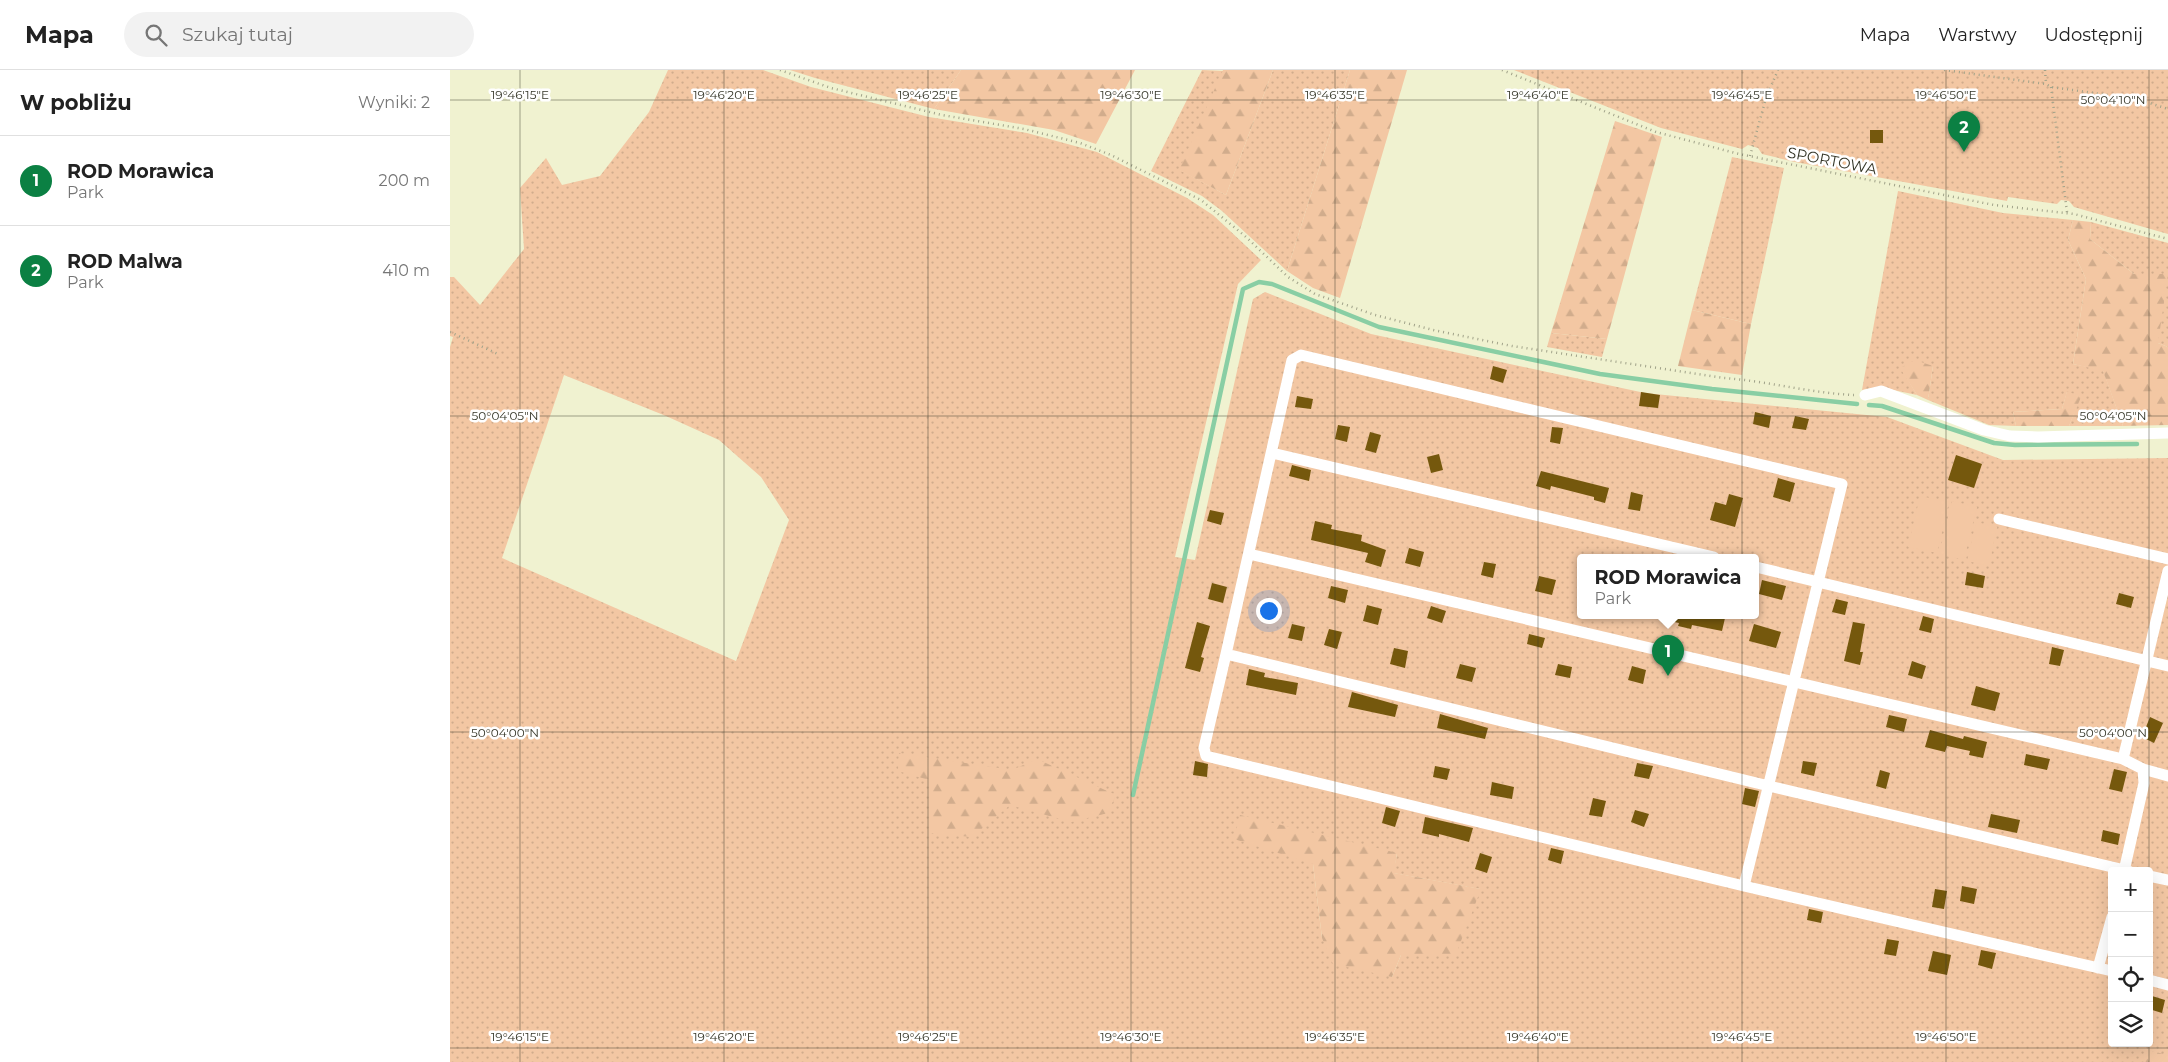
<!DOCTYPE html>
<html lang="pl">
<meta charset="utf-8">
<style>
:root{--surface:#fff;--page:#f2f2f2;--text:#222;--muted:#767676;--line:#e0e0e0;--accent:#0b8043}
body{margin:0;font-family:Montserrat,sans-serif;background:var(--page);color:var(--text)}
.controls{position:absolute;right:15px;bottom:15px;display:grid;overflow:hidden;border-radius:5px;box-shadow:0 5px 20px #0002}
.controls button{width:45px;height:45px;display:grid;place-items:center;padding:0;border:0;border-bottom:1px solid var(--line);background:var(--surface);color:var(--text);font:25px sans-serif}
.you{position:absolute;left:818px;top:540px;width:18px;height:18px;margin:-12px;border:4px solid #fff;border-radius:50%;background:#1a73e8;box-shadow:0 0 0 8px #1a73e833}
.badge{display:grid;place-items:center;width:32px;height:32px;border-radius:50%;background:var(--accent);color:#fff;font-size:16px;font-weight:700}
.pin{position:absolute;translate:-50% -41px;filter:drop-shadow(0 1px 2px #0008)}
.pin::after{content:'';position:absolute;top:26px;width:18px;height:15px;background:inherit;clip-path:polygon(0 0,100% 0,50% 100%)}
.popup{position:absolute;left:1127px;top:484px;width:182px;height:65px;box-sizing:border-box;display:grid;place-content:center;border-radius:5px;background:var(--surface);filter:drop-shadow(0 1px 4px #0005);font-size:16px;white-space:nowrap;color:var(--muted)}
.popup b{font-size:19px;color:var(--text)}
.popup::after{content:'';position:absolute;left:50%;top:100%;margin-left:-10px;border:10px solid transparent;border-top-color:var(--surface)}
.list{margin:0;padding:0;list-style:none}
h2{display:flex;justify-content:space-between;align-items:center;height:65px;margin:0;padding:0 20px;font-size:21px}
h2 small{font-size:16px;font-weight:400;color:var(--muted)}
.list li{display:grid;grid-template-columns:32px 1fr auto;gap:15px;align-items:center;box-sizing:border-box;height:90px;padding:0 20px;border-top:1px solid var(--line)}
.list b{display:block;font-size:19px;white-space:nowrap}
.list p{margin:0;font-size:16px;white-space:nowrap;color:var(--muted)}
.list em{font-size:16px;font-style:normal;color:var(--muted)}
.icon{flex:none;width:28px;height:28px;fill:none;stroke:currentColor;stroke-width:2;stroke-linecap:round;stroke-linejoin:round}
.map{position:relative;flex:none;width:1718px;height:992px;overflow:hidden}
header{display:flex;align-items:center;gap:30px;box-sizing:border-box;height:70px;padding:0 25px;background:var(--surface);border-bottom:1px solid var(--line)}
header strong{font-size:24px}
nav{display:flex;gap:28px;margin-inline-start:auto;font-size:18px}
.search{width:350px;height:45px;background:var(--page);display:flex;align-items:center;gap:12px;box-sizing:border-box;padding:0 18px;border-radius:28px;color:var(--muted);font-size:19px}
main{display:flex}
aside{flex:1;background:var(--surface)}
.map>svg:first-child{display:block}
</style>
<header>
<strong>Mapa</strong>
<div class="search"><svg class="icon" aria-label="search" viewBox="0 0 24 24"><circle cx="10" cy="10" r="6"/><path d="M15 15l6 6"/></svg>Szukaj tutaj</div>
<nav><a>Mapa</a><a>Warstwy</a><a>Udostępnij</a></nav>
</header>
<main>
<aside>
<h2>W pobliżu<small>Wyniki: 2</small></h2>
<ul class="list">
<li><span class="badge">1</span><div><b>ROD Morawica</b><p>Park</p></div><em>200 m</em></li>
<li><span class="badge">2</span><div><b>ROD Malwa</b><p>Park</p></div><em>410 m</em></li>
</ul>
</aside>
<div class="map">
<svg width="1718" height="992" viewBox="0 0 1718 992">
<defs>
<pattern id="green-dots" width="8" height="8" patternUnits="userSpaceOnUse" patternTransform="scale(1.25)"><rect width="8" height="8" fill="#f3c7a3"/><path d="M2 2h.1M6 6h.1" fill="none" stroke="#d1ac8c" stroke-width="1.8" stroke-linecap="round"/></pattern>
<pattern id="forest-firs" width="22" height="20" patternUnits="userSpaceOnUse" patternTransform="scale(1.25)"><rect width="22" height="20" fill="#f3c7a3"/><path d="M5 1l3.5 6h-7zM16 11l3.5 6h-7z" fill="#d1ac8c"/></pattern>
</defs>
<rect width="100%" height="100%" fill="#f0f2d0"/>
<path fill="url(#green-dots)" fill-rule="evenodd" d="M218,0H313L361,17L479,47L577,63L647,82L737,128L763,145L811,190L788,214L725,487L745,490L803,229L815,222L921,264L1195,323L1437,347L1553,390L1718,388V992H0V277L3,267L0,266V207H4L30,235L74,179L70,118L96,88L112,115L150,106L199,42ZM114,305L216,346L269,370L311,407L339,450L286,591L52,488ZM1130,487H1306V545H1130ZM947,784L943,803L1030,819L951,885L942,907L872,868L863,794ZM1662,801H1699V973H1662Z
M340,0H511L484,39L365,8Z
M752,0L774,1L730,100L776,125L823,0H900L837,201L772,141L752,126L701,101Z
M1064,0H1718V164L1624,137L1619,131L1611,130L1607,134L1558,127L1557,131L1345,92L1312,84L1308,78L1298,75L1292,79L1211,58Z
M1282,87L1334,98L1301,254L1242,240Z
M1448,121L1553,143L1623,150L1618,170L1636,209L1623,294L1653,300L1673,356H1619L1630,327L1617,322L1612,339L1563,342L1566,356L1539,355L1478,330L1483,296L1451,298L1467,325L1429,317L1412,320Z
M1641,152L1718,173V277L1708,273L1684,204L1640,169Z
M1101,263L1157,269L1152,287L1097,277Z"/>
<path fill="url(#forest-firs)" d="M511,0H685L646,74L604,60L484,39Z
M773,0H823L776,125L729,100Z
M900,0H957L890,228L863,218L837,201Z
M1165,51L1212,67L1157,269L1101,263Z
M1623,150L1641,152L1640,169L1684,204H1718L1708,273L1718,277V355L1673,356L1653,301L1623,294L1636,209L1618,170Z
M1242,240L1301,254L1292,305L1228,296Z
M1465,290L1483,296L1478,330L1467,325L1450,298Z
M1617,321L1631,327L1619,356H1566L1563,342L1612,339Z
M449,683L562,700L587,689L666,725L658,743L621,752L560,735L522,767L479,763V710L448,701Z
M790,745L947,783L944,803L1031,819L1006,884L951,885L942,907L883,894L872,868L863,794L784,769Z
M1697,980L1718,985V992H1695Z"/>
<path fill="#f3c7a3" d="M1470,426L1499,432L1487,483L1458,477Z
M1502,431L1527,437L1514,490L1489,484Z
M1526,452L1547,457L1539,496L1517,491Z"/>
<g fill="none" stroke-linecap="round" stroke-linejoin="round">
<path stroke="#89cea4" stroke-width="4.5" d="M1419,335L1432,336L1544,373L1565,375L1687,374
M683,725L793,219L809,212L822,214L929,257L1150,304L1262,319L1407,334"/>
</g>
<path fill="#75580d" d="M1420,60H1433V73H1420Z
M1043,296L1057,300L1053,313L1040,309Z
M1191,322L1210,325L1208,338L1189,336Z
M847,326L863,329L861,339L845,337Z
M1305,342L1321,346L1319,358L1303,354Z
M1345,346L1359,349L1356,360L1342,358Z
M888,355L900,357L897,372L885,369Z
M1102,357L1113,358L1110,374L1100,372Z
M920,362L931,365L926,383L915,380Z
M989,384L993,400L981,403L977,387Z
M1506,385L1532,394L1524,418L1498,410Z
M842,395L861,400L859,411L839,406Z
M1091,401L1159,418L1155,433L1144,430V427L1101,416L1100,420L1086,416Z
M1328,408L1345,413L1340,432L1323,427Z
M1181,422L1193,425L1190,441L1178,439Z
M1279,424L1293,428L1285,457L1260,450L1265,432L1276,435Z
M760,440L774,443L771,455L757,451Z
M865,451L882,455L881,459L912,465L911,471L936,480L931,497L915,492L918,483L861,470Z
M959,478L974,482L970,497L955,493Z
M1034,492L1046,494L1043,508L1031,505Z
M1517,502L1535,506L1533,518L1515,515Z
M1089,506L1106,510L1102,525L1085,521Z
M1312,510L1336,516L1332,530L1309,524Z
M762,513L777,517L773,533L758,529Z
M881,516L898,520L895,533L878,528Z
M1669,523L1684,527L1681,538L1666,534Z
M1386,529L1398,532L1395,545L1382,542Z
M917,535L932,539L928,555L913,551Z
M981,536L996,541L992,553L977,548Z
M1215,545H1258L1275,548L1272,561L1242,555L1241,559L1228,556L1229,553L1215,550Z
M1473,546L1484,549L1481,563L1469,560Z
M747,552L760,556L751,587L754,588L750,602L735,598Z
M1403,552L1415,554L1410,582H1413L1410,595L1394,591Z
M842,554L855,557L852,571L838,568Z
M1304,554L1331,562L1326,578L1299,571Z
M879,559L892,562L887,579L874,575Z
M1079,564L1095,568L1092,578L1077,574Z
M1602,577L1614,580L1610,596L1599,594Z
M944,578L958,581L955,598L940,594Z
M1462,591L1476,596L1472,609L1458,605Z
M1010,594L1026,598L1022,612L1006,608Z
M1108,594L1122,597L1120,608L1105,605Z
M1182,596L1196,600L1193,614L1178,610Z
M799,599L815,603L814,607L848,613L846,625L796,615Z
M1526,616L1550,623L1545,641L1521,635Z
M902,622L948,635L945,647L898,637Z
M990,644L1038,658L1035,669L987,658Z
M1439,645L1457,649L1454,662L1436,657Z
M1700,647L1713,653L1704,673L1692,667Z
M1480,660L1513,669L1514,666L1537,672L1533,688L1519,685L1520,681L1497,676L1495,682L1475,677Z
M1576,684L1600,689L1597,700L1574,695Z
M745,691L758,694L757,707L743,705Z
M1353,691L1367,693L1364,706L1351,703Z
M1187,693L1203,696L1199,709L1184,706Z
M985,696L1000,699L997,710L983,707Z
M1664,699L1677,702L1672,722L1659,719Z
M1430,700L1440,703L1436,719L1426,716Z
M1042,712L1064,717L1062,729L1040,725Z
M1295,718L1309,721L1305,737L1292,734Z
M1143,728L1156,731L1152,747L1139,745Z
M936,737L950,741L945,757L932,753Z
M1185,740L1199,744L1194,757L1181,752Z
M1541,744L1570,750L1567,763L1538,757Z
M975,747L1023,758L1019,772L989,764V767L972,763Z
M1653,760L1670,764L1668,775L1651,771Z
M1101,778L1114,781L1111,794L1098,790Z
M1030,783L1042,787L1037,803L1025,799Z
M1512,816L1527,819L1524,834L1510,831Z
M1485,819L1497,821L1494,839L1482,837Z
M1359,839L1373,842L1371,853L1357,850Z
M1437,869L1449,871L1446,886L1434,884Z
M1531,880L1546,883L1542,899L1528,895Z
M1483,881L1501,885L1497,905L1478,901Z
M1702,926L1715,930L1712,943L1699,939Z"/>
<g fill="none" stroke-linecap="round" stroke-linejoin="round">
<path stroke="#a0a289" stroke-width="2.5" stroke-dasharray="1 4" stroke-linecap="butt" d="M330,0L381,18L492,45L574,59L630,73L661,85L751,130L795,166L838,207L865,224L925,245L983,260L1062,276L1274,308C1317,311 1360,323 1404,325
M1052,0L1206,62L1289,84L1544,135L1624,144L1718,169
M1494,0L1596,14L1601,17L1687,29L1718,39
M1595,0L1596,13
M1601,17L1617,142
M1300,86L1316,28L1328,0
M0,262L48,284"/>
<path stroke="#fff" stroke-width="11" d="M1415,325L1431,321L1534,360L1560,366L1588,367L1718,363
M822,383L1264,487
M1549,449L1718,489
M799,484L1673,689
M1306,497L1718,596
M776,584L1319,716L1679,801
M1693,699L1718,706
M1674,801L1694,713L1693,699L1673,689L1718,501
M1699,806L1718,810
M1294,816L1392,414L851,285L842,290L776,584L754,678L756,686L1294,816L1662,901
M1648,898L1662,847
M1699,910L1718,915"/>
</g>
<path fill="none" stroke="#353628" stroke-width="1" stroke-opacity="0.45" d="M70,0V992M274,0V992M478,0V992M681,0V992M885,0V992M1088,0V992M1292,0V992M1496,0V992M1699,0V801M0,30H1718M0,346H1718M0,662H1718M1699,973V992M0,978H1718"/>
<g text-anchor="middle" stroke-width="5" stroke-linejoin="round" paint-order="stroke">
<g font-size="15" fill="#353628" stroke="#fff">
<text transform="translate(1382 91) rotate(11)" y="5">SPORTOWA</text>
</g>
</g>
<g font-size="12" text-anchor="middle" fill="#353628" stroke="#fff" stroke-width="5" stroke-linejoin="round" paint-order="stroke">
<text x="70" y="29">19°46'15"E</text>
<text x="274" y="29">19°46'20"E</text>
<text x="478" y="29">19°46'25"E</text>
<text x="681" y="29">19°46'30"E</text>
<text x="885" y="29">19°46'35"E</text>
<text x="1088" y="29">19°46'40"E</text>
<text x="1292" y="29">19°46'45"E</text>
<text x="1496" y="29">19°46'50"E</text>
<text x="1663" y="34">50°04'10"N</text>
<text x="55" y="350">50°04'05"N</text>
<text x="1663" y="350">50°04'05"N</text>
<text x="55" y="667">50°04'00"N</text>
<text x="1663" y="667">50°04'00"N</text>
<text x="70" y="971">19°46'15"E</text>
<text x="274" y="971">19°46'20"E</text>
<text x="478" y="971">19°46'25"E</text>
<text x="681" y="971">19°46'30"E</text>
<text x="885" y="971">19°46'35"E</text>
<text x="1088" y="971">19°46'40"E</text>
<text x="1292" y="971">19°46'45"E</text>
<text x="1496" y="971">19°46'50"E</text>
</g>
</svg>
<div class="controls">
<button>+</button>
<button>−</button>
<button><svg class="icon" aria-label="locate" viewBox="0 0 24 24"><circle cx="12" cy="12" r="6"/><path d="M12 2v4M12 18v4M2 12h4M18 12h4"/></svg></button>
<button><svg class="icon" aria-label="layers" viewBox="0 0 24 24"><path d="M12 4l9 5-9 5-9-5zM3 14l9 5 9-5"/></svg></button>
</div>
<div class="you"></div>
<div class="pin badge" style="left:1218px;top:606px">1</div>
<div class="popup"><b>ROD Morawica</b>Park</div>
<div class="pin badge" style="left:1514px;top:82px">2</div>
</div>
</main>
